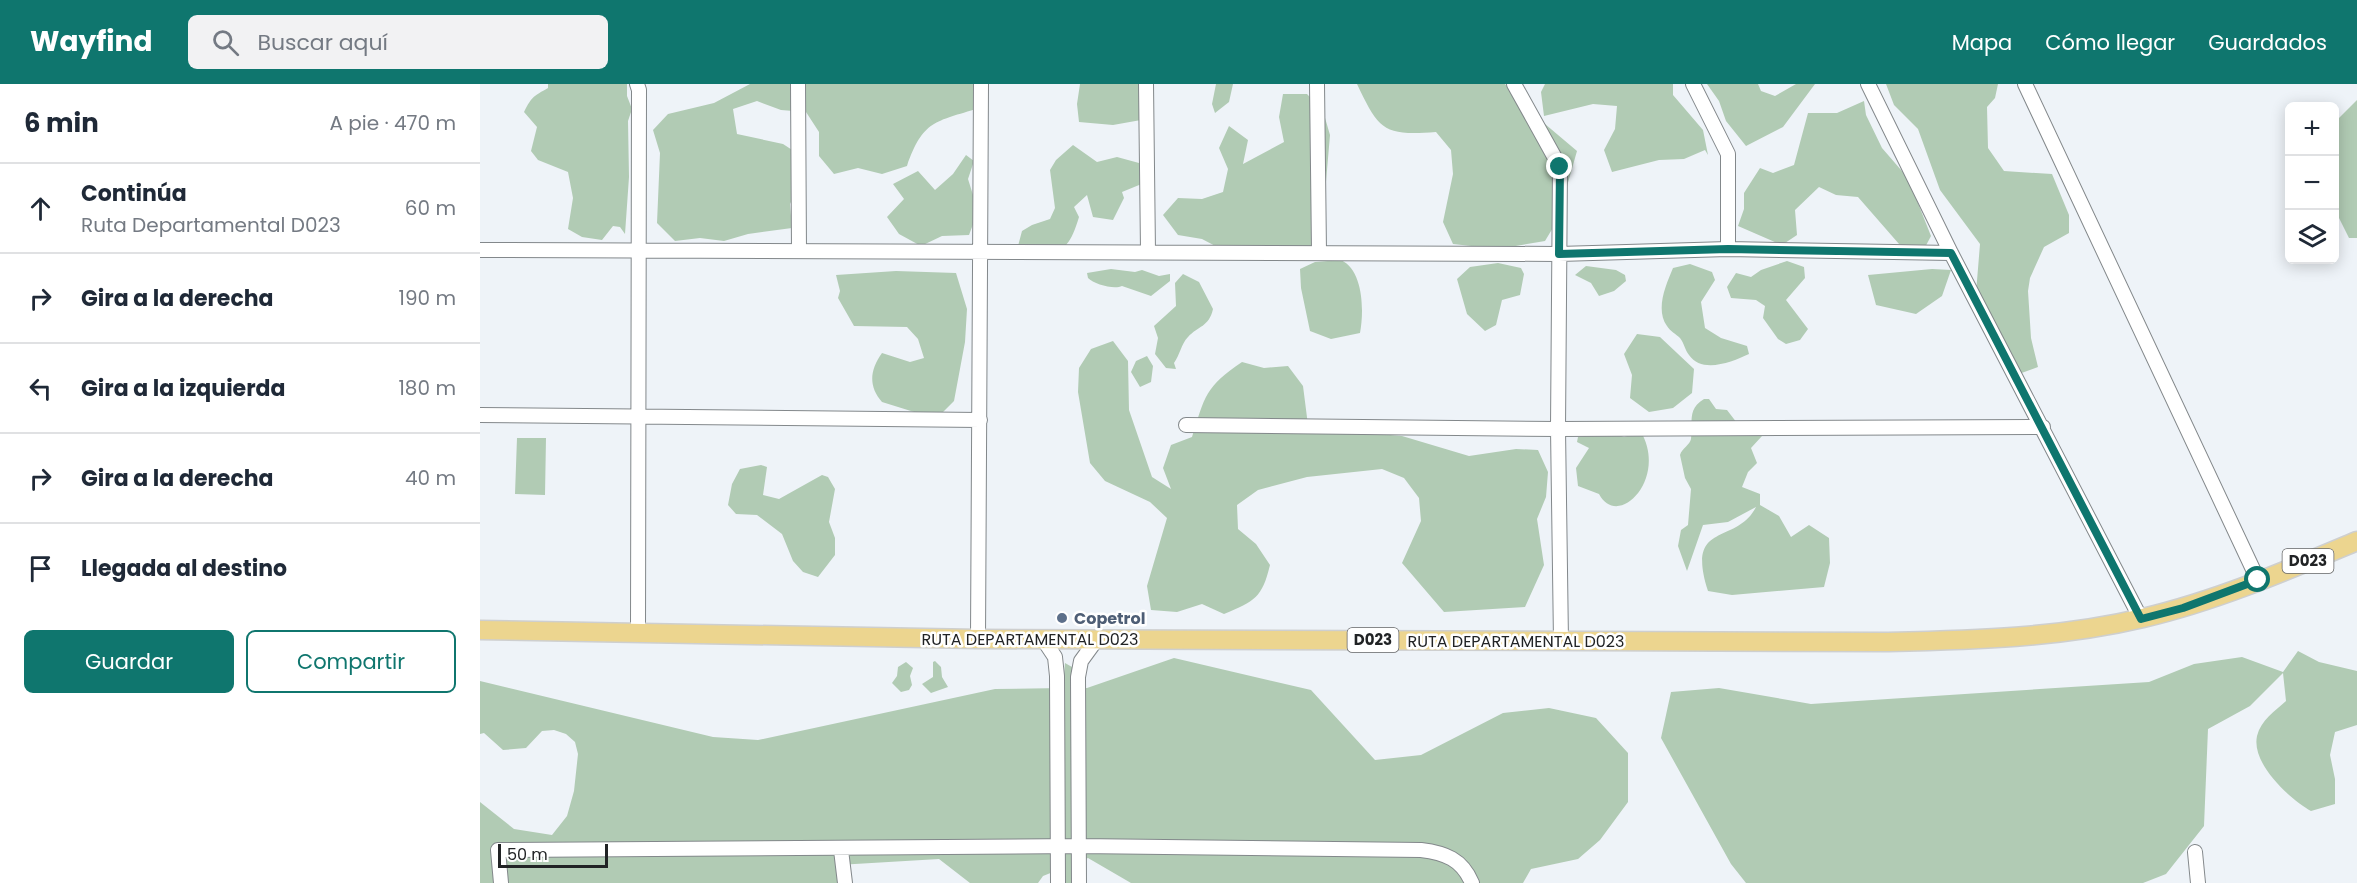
<!DOCTYPE html>
<html lang="es">
<meta charset="utf-8">
<style>
:root{--surface:#fff;--page:#f2f2f3;--text:#1f2937;--muted:#747a83;--line:#e0e1e3;--accent:#0f766e}
body{margin:0;font-family:Poppins,sans-serif;background:var(--page);color:var(--text)}
.controls{position:absolute;right:18px;top:18px;display:grid;overflow:hidden;border-radius:9px;box-shadow:0 3px 15px #0003}
.controls button{width:54px;height:54px;display:grid;place-items:center;padding:0;border:0;border-bottom:2px solid var(--line);background:var(--surface);color:var(--text);font:30px sans-serif}
.scale{position:absolute;left:18px;bottom:15px;width:110px;box-sizing:border-box;padding-left:6px;border:3px solid #212325;border-top:0;font-size:16px;line-height:21px;white-space:nowrap;color:#212325;-webkit-text-stroke:4px #fff;paint-order:stroke}
.stop{position:absolute;width:18px;height:18px;margin:-14px;border:4px solid #0f766e;border-radius:50%;background:#fff}
.stop.end{background:#0f766e;border-color:#fff;box-shadow:0 2px 6px #0008}
.list{margin:0;padding:0;list-style:none}
h2{display:flex;justify-content:space-between;align-items:center;height:78px;margin:0;padding:0 24px;font-size:26px}
h2 small{font-size:20px;font-weight:400;color:var(--muted)}
.list li{display:grid;grid-template-columns:39px 1fr auto;gap:18px;align-items:center;box-sizing:border-box;height:90px;padding:0 24px;border-top:2px solid var(--line)}
.list b{display:block;font-size:22px;white-space:nowrap}
.list p{margin:0;font-size:20px;white-space:nowrap;color:var(--muted)}
.list em{font-size:20px;font-style:normal;color:var(--muted)}
.actions{display:flex;gap:12px;padding:18px 24px}
.actions a{flex:1;padding:14px 0;border:2px solid var(--accent);border-radius:9px;text-align:center;font-size:21px;color:var(--accent)}
.actions .main{background:var(--accent);color:#fff}
.icon{flex:none;width:33px;height:33px;fill:none;stroke:currentColor;stroke-width:2;stroke-linecap:round;stroke-linejoin:round}
.map{position:relative;flex:none;width:1877px;height:799px;overflow:hidden}
header{display:flex;align-items:center;gap:36px;box-sizing:border-box;height:84px;padding:0 30px;background:var(--accent);color:#fff}
header strong{font-size:28px}
nav{display:flex;gap:33px;margin-inline-start:auto;font-size:21px}
.search{width:420px;height:54px;background:var(--page);display:flex;align-items:center;gap:15px;box-sizing:border-box;padding:0 21px;border-radius:9px;color:var(--muted);font-size:22px}
main{display:flex}
aside{flex:1;background:var(--surface)}
.map>svg:first-child{display:block}
</style>
<header>
<strong>Wayfind</strong>
<div class="search"><svg class="icon" aria-label="search" viewBox="0 0 24 24"><circle cx="10" cy="10" r="6"/><path d="M15 15l6 6"/></svg>Buscar aquí</div>
<nav><a>Mapa</a><a>Cómo llegar</a><a>Guardados</a></nav>
</header>
<main>
<aside>
<h2>6 min<small>A pie · 470 m</small></h2>
<ul class="list">
<li><svg class="icon" aria-label="ahead" viewBox="0 0 24 24"><path d="M12 20V5M6 11l6-6 6 6"/></svg><div><b>Continúa</b><p>Ruta Departamental D023</p></div><em>60 m</em></li>
<li><svg class="icon" aria-label="right" viewBox="0 0 24 24"><path d="M7 20v-9h11M14 6l5 5-5 5"/></svg><div><b>Gira a la derecha</b></div><em>190 m</em></li>
<li><svg class="icon" aria-label="left" viewBox="0 0 24 24"><path d="M17 20v-9H6M10 6l-5 5 5 5"/></svg><div><b>Gira a la izquierda</b></div><em>180 m</em></li>
<li><svg class="icon" aria-label="right" viewBox="0 0 24 24"><path d="M7 20v-9h11M14 6l5 5-5 5"/></svg><div><b>Gira a la derecha</b></div><em>40 m</em></li>
<li><svg class="icon" aria-label="arrive" viewBox="0 0 24 24"><path d="M6 21V4h12l-3 4 3 4H6"/></svg><div><b>Llegada al destino</b></div></li>
</ul>
<div class="actions"><a class="main">Guardar</a><a>Compartir</a></div>
</aside>
<div class="map">
<svg width="1877" height="799" viewBox="0 0 1877 799">
<rect width="100%" height="100%" fill="#eef3f8"/>
<path fill="#b1cbb4" d="M68,0H147V12L152,25L148,37L149,93L145,150L140,143L133,142L122,156L102,153L88,145L93,114L88,88L58,76L51,67L57,43L44,28C52,12 54,12 68,4Z
M270,0H497L499,24C455,38 443,36 427,82L402,90L378,84L354,90L339,72V48L326,28L301,26L277,17L253,25L257,50L303,60L323,73L321,98L310,120L312,144L268,150L244,157L220,154L195,157L177,139L180,69L173,46L188,30L234,19Z
M600,0H665L661,36L633,41L599,38L597,20Z
M736,0H753L749,18L735,29L732,20Z
M877,0H1025L1040,19L1097,67L1077,137L1065,157L1018,165L973,160L963,138L973,90L971,66L956,48C903,52 899,46 877,0Z
M1065,0H1193V11L1223,46L1228,71L1225,66L1204,75L1179,76L1132,88L1124,66L1135,45L1137,22L1113,20L1064,32L1061,8Z
M1227,0H1278L1281,7L1295,12L1316,0H1335L1303,43L1266,62L1246,37L1239,17Z
M1406,0H1518L1515,14L1507,23L1508,64L1524,87L1572,90L1589,131V149L1564,163L1550,194L1548,207L1551,254L1558,283L1536,291L1496,209L1500,160L1460,106L1438,45L1414,21Z
M803,10H827L843,27L850,51L841,156L821,172L743,166L722,155L698,151L683,131L698,114L722,115L743,108L748,85L739,64L749,42L768,56L763,80L804,58L799,33Z
M1877,16V154H1869L1855,126L1854,39Z
M1384,17L1386,31L1402,64L1428,94L1451,152L1442,169L1419,160L1378,113L1356,111L1339,103L1315,126L1317,151L1302,161L1258,142L1264,125V109L1280,84L1293,89L1314,81L1328,29H1357Z
M593,61L617,78L637,73L659,79L664,99L642,108L644,114L633,136L613,133L607,111L594,123L599,133C589,166 582,169 550,176L538,162L542,147L552,141L570,135L575,124L570,86L576,76Z
M486,71L494,77L488,95L498,127L489,151L462,152L441,162L419,150L407,133L424,115L413,100L438,87L455,106L473,90Z
M861,176C884,187 884,228 880,249L851,255L830,247L821,204L820,185L835,178Z
M1307,177L1324,183L1325,194L1306,216L1328,245L1320,256L1306,260L1298,255L1283,234L1285,222L1276,216L1251,214L1247,203L1256,189L1271,193L1281,186Z
M1018,179L1041,184L1044,190L1040,211L1022,216L1016,241L1005,247L987,230L977,195L990,183Z
M1210,180L1232,188L1235,196L1221,218L1225,244L1241,254L1267,262L1269,270C1252,278 1222,290 1209,271C1205,266 1204,259 1200,254C1196,250 1190,247 1187,242C1175,225 1186,201 1193,184Z
M1106,182L1136,186L1145,191L1146,197L1134,207L1119,212L1111,199L1095,191Z
M631,185L655,188L662,186L679,192L690,190V197L671,212L642,202C634,206 614,200 608,194L607,189Z
M1452,185L1471,186L1462,212L1436,230L1396,221L1388,191Z
M416,187L476,189L487,225L485,258L474,317L459,332H447L402,318C388,302 390,286 402,269L430,278L444,274L438,255L427,243L374,242L358,214L360,207L356,191Z
M703,190L719,198L733,225C729,243 718,242 708,253C701,260 700,271 694,279L696,285L686,284L675,270L678,254L674,242L696,222L695,199Z
M1157,250L1180,253L1214,285L1212,309L1193,324L1169,328L1150,314L1152,291L1144,270Z
M633,257L648,277L649,326L672,393L691,405L683,384L691,361L712,353C725,312 725,303 762,278L784,284L808,282L823,302L829,349L852,346L922,352L989,372L1036,365L1058,366L1068,388L1066,413L1057,435L1064,481L1045,523L964,528L922,479L941,437L939,414L924,394L902,385L827,393L778,406L757,421L758,445L776,460L790,481C782,514 775,517 744,530L722,520L697,528L671,526L667,502L687,434L670,418L625,397L610,379L598,308L599,284L611,265Z
M667,272L673,282L671,298L660,303L651,288L656,277Z
M1224,315H1229L1236,325L1247,326L1257,339L1282,345V352L1271,364L1277,379L1268,388L1262,403L1280,410V421L1299,432L1311,453L1329,441L1349,454L1350,479L1344,503L1252,511L1228,507C1205,436 1256,462 1276,423L1248,438L1223,441L1207,487L1198,462L1201,446L1208,441L1211,405L1205,394L1200,371C1202,364 1210,361 1211,355C1213,338 1207,325 1224,315Z
M1130,348L1144,353L1161,348C1188,395 1138,446 1119,410L1098,402L1096,384L1109,364L1097,358L1098,353Z
M37,354H66L65,411L35,410Z
M281,381L287,383L283,411L299,415L342,391L348,393L355,405L349,438L355,454V471L338,493L323,488L313,477L302,450L277,431L256,430L248,421L252,400L260,385Z
M1818,567L1839,578L1877,587V641L1855,648L1850,671L1855,695V720L1831,727C1810,715 1771,680 1777,652C1781,636 1795,627 1806,617L1803,589L1770,622L1728,645L1724,742L1686,790L1663,799H1266L1251,780L1181,654L1191,608L1239,604L1331,620L1669,598L1714,580L1762,573L1803,588Z
M694,574L831,606L895,676L941,671L1023,629L1069,624L1116,634L1148,669V718L1120,756L1098,775L1051,785L1043,799H651L608,774L593,780V799H584L583,784L563,792L558,799H490L459,775L358,781L361,799H0V718L34,745L72,751L87,732L94,707L98,670L95,658L86,650L74,646L62,647L46,664L23,666L4,649L0,650V597L233,653L278,656L515,605L583,604L585,579L592,583V604H607Z
M455,577L461,583L462,593L468,603L451,609L442,600L453,593V578Z
M426,578L433,584L430,592L432,601L429,606L421,608L412,599L417,592L418,583Z"/>
<g fill="none" stroke-linecap="round" stroke-linejoin="round">
<defs>
<path id="minor" d="M157,0L159,6L158,548
M318,0L319,166
M666,0L668,167
M837,0L839,167
M1034,0L1080,83L1078,345L1081,557
M1213,0L1248,70V165
M1388,0L1471,169L1661,535
M1545,0L1778,496
M0,166L1079,170L1248,165L1471,169
M0,331L500,336
M706,341L1078,345L1563,343
M498,555L501,0
M563,555L575,573L577,592L578,799
M361,766L365,799
M1715,768L1718,799
M21,799L18,766L599,762L941,766C965,769 982,775 992,799
M599,799L598,593L601,577L617,555"/>
<path id="major" d="M0,546L498,555L1408,558C1493,556 1579,554 1663,534C1736,517 1808,486 1877,457"/>
</defs>
<use href="#minor" stroke="#83888b" stroke-width="16"/>
<use href="#major" stroke="#cecfcf" stroke-width="21"/>
<use href="#minor" stroke="#fff" stroke-width="14"/>
<use href="#major" stroke="#ecd58f" stroke-width="18"/>
</g>
<g fill="none" stroke-linecap="round" stroke-linejoin="round">
<path stroke="#0f766e" stroke-width="8" d="M1080,83L1079,170L1248,165L1471,169L1661,535L1703,524L1778,496"/>
</g>
<circle fill="#5c6f8a" stroke="#fff" stroke-width="2" cx="582" cy="534" r="6"/>
<g text-anchor="middle" stroke-width="5" stroke-linejoin="round" paint-order="stroke">
<g fill="#fff" stroke="#646566" stroke-width="1.5">
<rect x="1802.5" y="465" width="51" height="24" rx="4.5"/>
<rect x="867.5" y="544" width="51" height="24" rx="4.5"/>
</g>
<g font-size="15" font-weight="bold" fill="#212325">
<text x="1828" y="482">D023</text>
<text x="893" y="561">D023</text>
</g>
<g font-size="16" font-weight="bold" fill="#4e5e75" stroke="#fff" text-anchor="start">
<text x="594" y="540">Copetrol</text>
</g>
<g font-size="16" fill="#212325" stroke="#fff">
<text x="550" y="561">RUTA DEPARTAMENTAL D023</text>
<text x="1036" y="563">RUTA DEPARTAMENTAL D023</text>
</g>
</g>
</svg>
<div class="controls">
<button>+</button>
<button>−</button>
<button><svg class="icon" aria-label="layers" viewBox="0 0 24 24"><path d="M12 4l9 5-9 5-9-5zM3 14l9 5 9-5"/></svg></button>
</div>
<div class="scale">50 m</div>
<div class="stop" style="left:1778px;top:496px"></div>
<div class="stop end" style="left:1080px;top:83px"></div>
</div>
</main>
